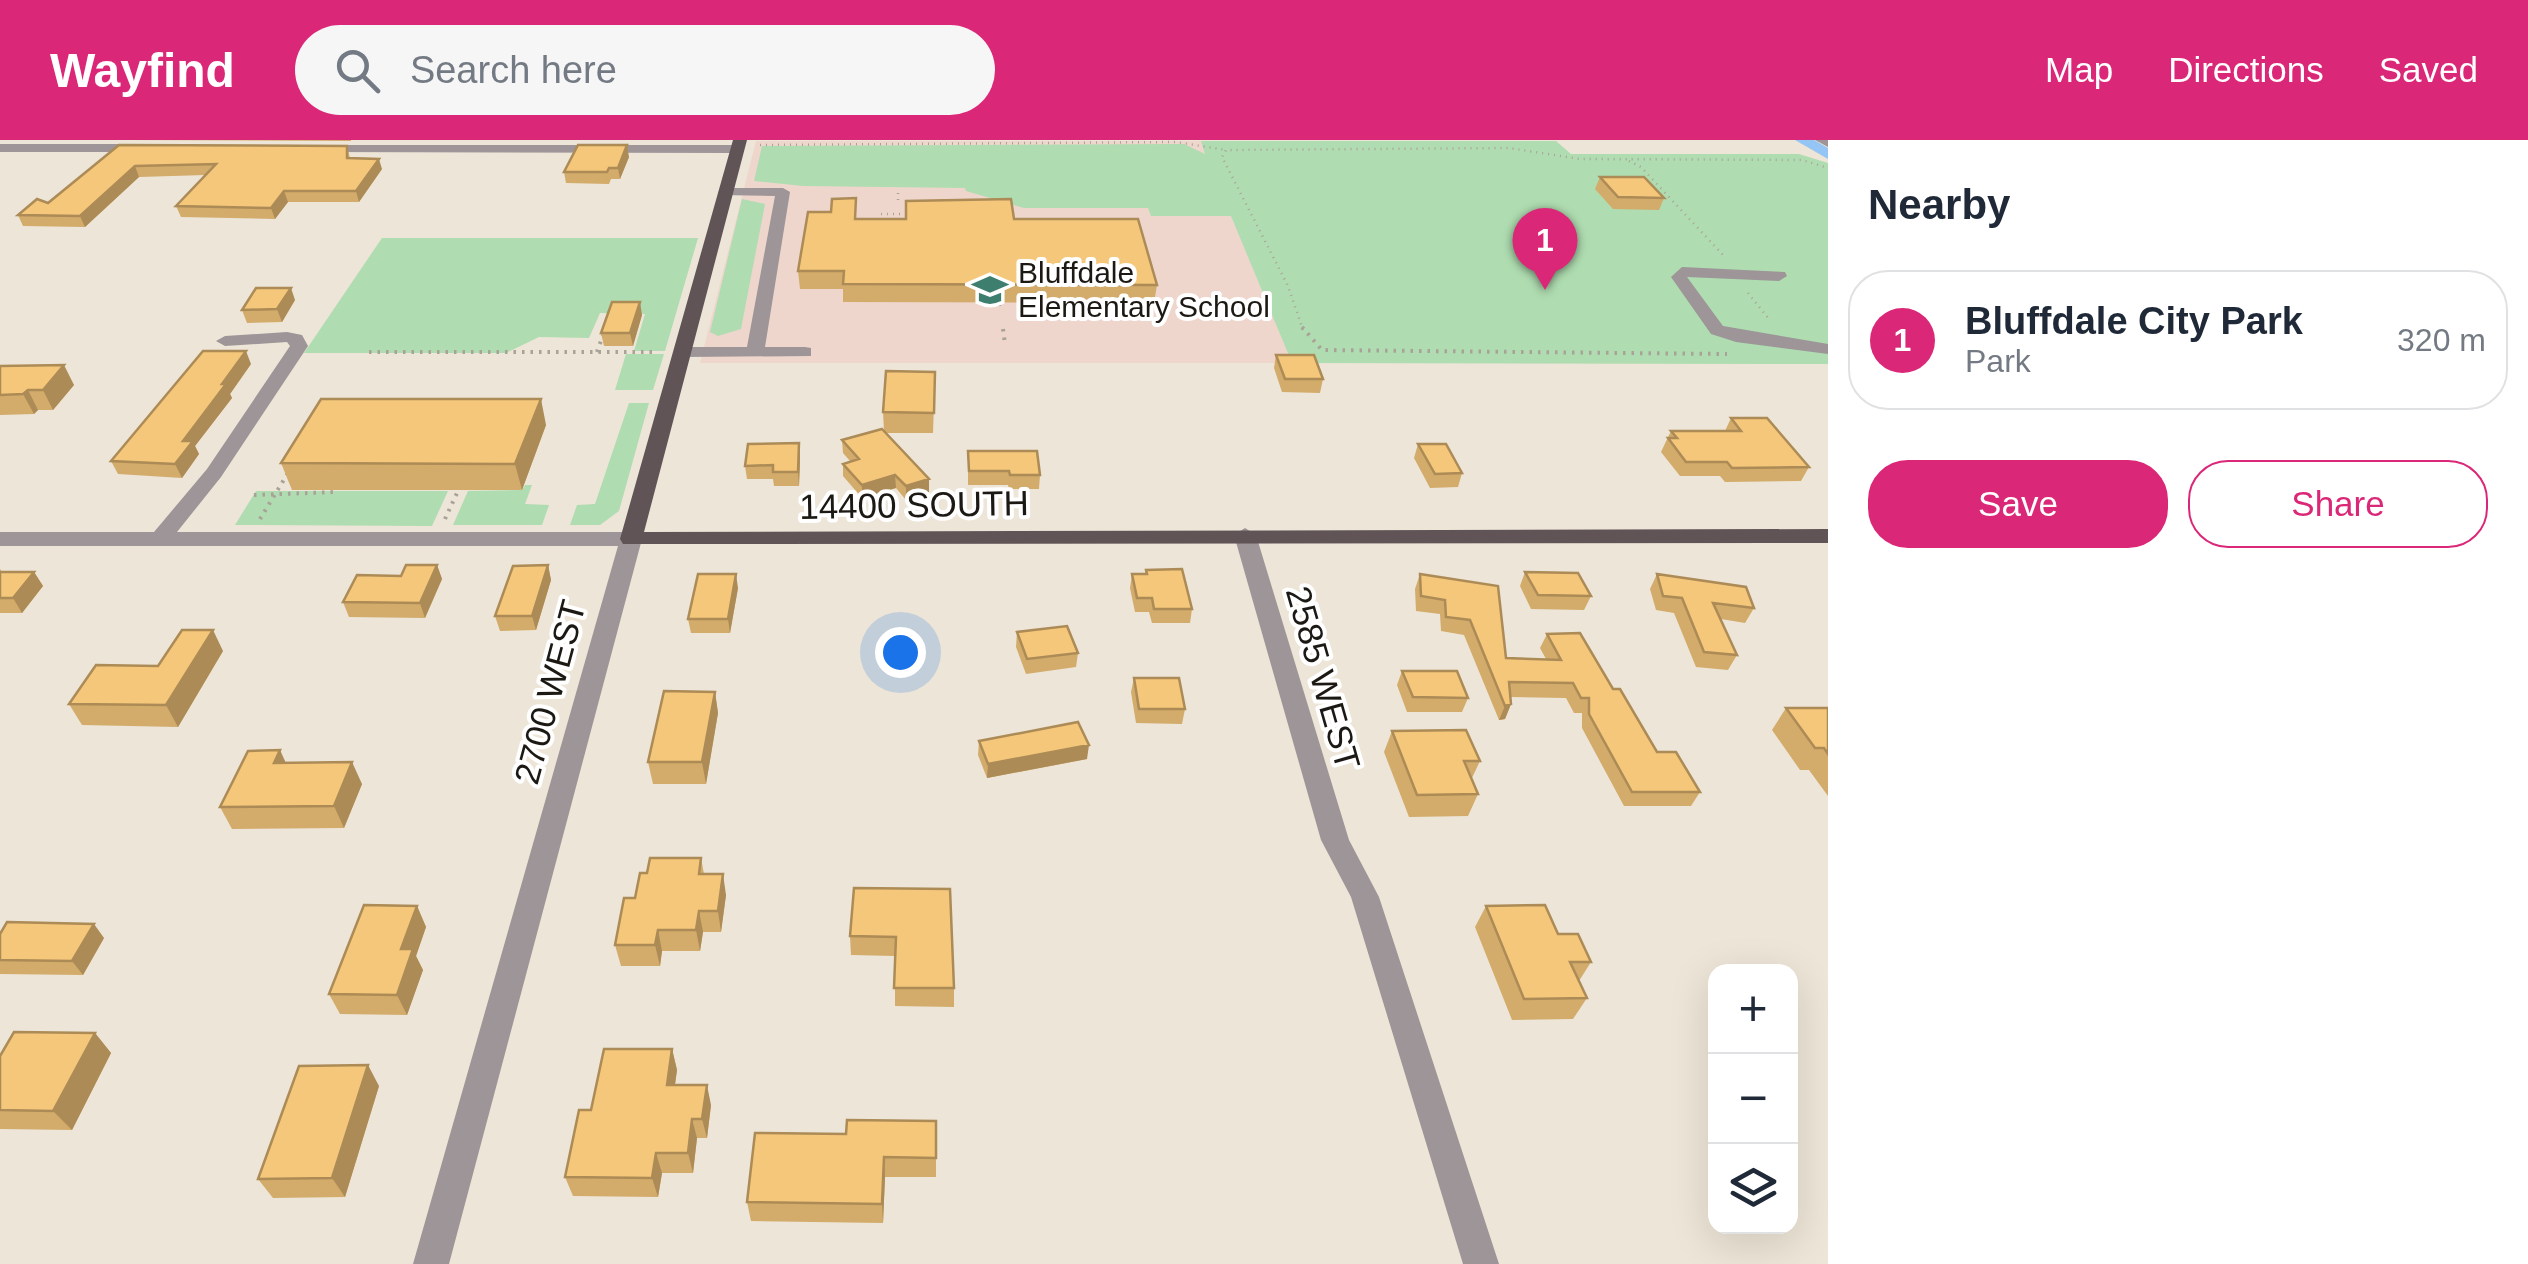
<!DOCTYPE html>
<meta charset="utf-8">
<style>
:root{--surface:#fff;--page:#f6f6f7;--text:#1f2937;--muted:#747a83;--line:#e0e1e3;--accent:#db2777}
body{margin:0;font-family:Helvetica,sans-serif;background:var(--page);color:var(--text)}
.controls{position:absolute;right:30px;bottom:30px;display:grid;overflow:hidden;border-radius:20px;box-shadow:0 10px 40px #0002}
.controls button{width:90px;height:90px;display:grid;place-items:center;padding:0;border:0;border-bottom:2px solid var(--line);background:var(--surface);color:var(--text);font:50px sans-serif}
.you{position:absolute;left:900px;top:512px;width:35px;height:35px;margin:-25px;border:8px solid #fff;border-radius:50%;background:#1a73e8;box-shadow:0 0 0 15px #1a73e833}
.badge{display:grid;place-items:center;width:65px;height:65px;border-radius:50%;background:var(--accent);color:#fff;font-size:32px;font-weight:700}
.pin{position:absolute;translate:-50% -82px;filter:drop-shadow(0 2px 5px #0008)}
.pin::after{content:'';position:absolute;top:52px;width:35px;height:30px;background:inherit;clip-path:polygon(0 0,100% 0,50% 100%)}
.list{margin:0;padding:0;list-style:none}
h2{display:flex;justify-content:space-between;align-items:center;height:130px;margin:0;padding:0 40px;font-size:42px}
h2 small{font-size:32px;font-weight:400;color:var(--muted)}
.list li{display:grid;grid-template-columns:65px 1fr auto;gap:30px;align-items:center;box-sizing:border-box;height:140px;margin:0 20px 20px;padding:0 20px;border:2px solid var(--line);border-radius:40px}
.list b{display:block;font-size:38px;white-space:nowrap}
.list p{margin:0;font-size:32px;white-space:nowrap;color:var(--muted)}
.list em{font-size:32px;font-style:normal;color:var(--muted)}
.actions{display:flex;gap:20px;padding:30px 40px}
.actions a{flex:1;padding:22px 0;border:2px solid var(--accent);border-radius:40px;text-align:center;font-size:35px;color:var(--accent)}
.actions .main{background:var(--accent);color:#fff}
.icon{flex:none;width:55px;height:55px;fill:none;stroke:currentColor;stroke-width:2;stroke-linecap:round;stroke-linejoin:round}
.map{position:relative;flex:none;width:1828px;height:1124px;overflow:hidden}
header{display:flex;align-items:center;gap:60px;box-sizing:border-box;height:140px;padding:0 50px;background:var(--accent);color:#fff}
header strong{font-size:48px}
nav{display:flex;gap:55px;margin-inline-start:auto;font-size:35px}
.search{width:700px;height:90px;background:var(--page);display:flex;align-items:center;gap:25px;box-sizing:border-box;padding:0 35px;border-radius:55px;color:var(--muted);font-size:38px}
main{display:flex}
aside{flex:1;background:var(--surface)}
.map>svg:first-child{display:block}
</style>
<header>
<strong>Wayfind</strong>
<div class="search"><svg class="icon" aria-label="search" viewBox="0 0 24 24"><circle cx="10" cy="10" r="6"/><path d="M15 15l6 6"/></svg>Search here</div>
<nav><a>Map</a><a>Directions</a><a>Saved</a></nav>
</header>
<main>
<div class="map">
<svg width="1828" height="1124" viewBox="0 0 1828 1124">
<rect width="100%" height="100%" fill="#ede5d7"/>
<path fill="#eed6cd" d="M756,1H1201L1292,223H700Z"/>
<path fill="#afdcb0" d="M1201,1H1556L1571,14H1799L1828,23V224L1292,223L1231,76H1151L1148,68H1024L966,51L965,48L803,46L754,41L762,6L1184,4L1205,14Z
M742,59L765,64L741,189L718,196L710,192Z
M382,98H698L665,211H634L645,174L600,173L589,198L539,197L506,213H304Z
M626,214H664L653,250H615Z
M629,263H649L619,371L600,385H570L577,365L595,364Z
M525,345H532L525,364L549,365L542,385H453L468,351L522,350Z
M256,351H448L432,386L235,385Z"/>
<g fill="none" stroke-linecap="round" stroke-linejoin="round">
<path fill="#94c5f5" fill-rule="evenodd" d="M1795,0H1814L1828,8V19Z"/>
<path stroke="#a9a297" stroke-width="2.5" stroke-dasharray="1 5" stroke-linecap="butt" d="M760,5L1176,2L1226,10
M1629,21L1641,27L1723,115
M898,53V64
M881,74H909
M1748,153L1769,179
M1000,165L1001,170
M1303,190L1288,146L1222,17L1226,10L1509,8L1580,19L1802,20L1828,28"/>
<path stroke="#a9a297" stroke-width="4" stroke-dasharray="2.5 6" stroke-linecap="butt" d="M1302,187L1322,210L1727,214
M1003,189L1005,204
M369,212H658
M597,212L604,192
M254,355L336,352
M260,379L288,333
M445,379L457,353"/>
<path fill="#9d9597" fill-rule="evenodd" d="M1815,0H1828V7Z
M0,4H147L154,8L147,12H0Z
M312,5H737L744,9L737,13L317,12L310,8Z
M725,48H783L790,52L765,207H805L811,208V216L685,217L676,212L685,207H747L775,56L720,55L718,52Z
M1682,127L1785,132L1787,136L1779,141L1687,137L1723,186L1828,204V214L1736,202L1711,194L1671,137Z
M287,192L302,195L308,206L221,337L177,392H631L642,399L449,1124H413L618,406H0V392H154L207,329L290,206L287,202L225,206L216,201L225,196Z
M1245,388L1256,395L1349,700L1379,757L1499,1124H1463L1351,757L1321,700L1234,395Z"/>
<path fill="#615457" fill-rule="evenodd" d="M733,0H747L644,392L1828,389V403L623,404L620,399Z"/>
</g>
<path fill="#d3ab6a" d="M128,0H351V1Z
M119,5L347,6L350,18L382,29L359,62H288L275,79L181,77L176,66L205,35L139,37L85,87L23,86L18,75L48,63Z
M629,17L620,39H611L609,44L566,43L564,32Z
M1600,37L1664,58L1659,70L1613,69L1595,49Z
M1014,79L1157,145L1154,163L843,162V149H800L798,131Z
M295,160L282,182L247,183L242,170Z
M642,175L633,206H604L601,193Z
M1276,215L1323,239L1320,253L1282,252L1274,228Z
M251,224L230,254L232,258L195,306L199,314L182,338L118,334L111,321Z
M0,226L74,245L53,270H38L34,274L0,275Z
M935,232L933,293H885L929,339V352L906,360L896,348L862,358L843,336V324L850,321L843,313L842,300L884,291L883,272Z
M1731,278L1809,327L1801,341L1725,342L1720,336H1680L1661,312L1671,291H1725Z
M546,285L522,350H292L281,323Z
M799,303L800,317L799,346H774L773,339H747L745,326Z
M1418,304L1462,333L1458,347L1430,348L1414,318Z
M968,311L1040,335L1039,349H1009L1008,345H968Z
M437,425L442,439L425,478L349,477L343,462L401,436Z
M548,425L551,440L536,490L500,491L495,476Z
M0,429L2,432H34L43,446L22,473H0Z
M1146,430L1192,469L1190,483H1152L1149,472H1135L1130,448L1132,434H1145Z
M1525,432L1591,456L1584,470L1531,469L1520,446Z
M1420,434L1498,446L1506,518L1546,519L1540,508L1547,494L1613,549L1657,612L1700,652L1691,666H1624L1582,588V573H1574L1566,558L1511,557V564L1505,579L1499,580L1464,495L1441,491L1440,474L1416,471L1415,449Z
M1657,434L1754,468L1745,483L1721,479L1737,515L1728,530L1696,527L1674,473L1656,470L1650,449Z
M738,448L730,493H691L688,479Z
M1017,492L1078,513L1076,527L1026,534L1016,507Z
M223,511L178,587L82,585L69,564L158,526Z
M1402,531L1468,558L1462,572H1407L1397,545Z
M1134,538L1185,569L1182,584L1136,583L1131,552Z
M715,552L718,573L706,644H653L648,622Z
M1786,568H1828V656L1809,630H1800L1772,590Z
M1392,591L1480,621L1471,640L1478,654L1468,676L1409,677L1384,612Z
M979,601L1087,619L987,638L978,615Z
M286,623L362,644L344,688L232,689L220,667Z
M701,718L704,734L726,755L721,792H703L700,811H662L660,826H621L615,805L647,733Z
M854,748L954,848V867L895,866V816L851,815L850,796Z
M417,766L426,787L416,816L423,830L407,875L340,874L329,854Z
M1486,766L1558,794L1591,822L1579,841L1587,858L1573,879L1512,880L1475,787Z
M0,794L104,798L83,835L0,834Z
M95,893L111,913L72,990L0,989V916Z
M672,909L677,930L675,945L711,965L707,998H697L693,1033H662L658,1057L573,1056L565,1037L591,970Z
M379,946L345,1057L273,1058L258,1039Z
M936,981V1037H885L883,1083L751,1081L747,1062L846,994Z"/>
<path fill="#ac8b56" d="M627,5L629,17L620,39L618,28Z
M379,19L382,29L359,62L356,51Z
M135,26L139,37L85,87L80,76Z
M284,51L288,62L275,79L271,68Z
M291,148L295,160L282,182L277,169Z
M640,162L642,175L633,206L630,193Z
M246,211L251,224L230,254L232,258L195,306L199,314L182,338L175,324L183,301Z
M64,225L74,245L53,270L43,250Z
M28,250L38,270L34,274L23,254Z
M541,259L546,285L522,350L515,324Z
M799,303L800,317L799,346L798,332Z
M895,335L896,348L862,358V345Z
M929,339V352L906,360V346Z
M437,425L442,439L425,478L420,463Z
M548,425L551,440L536,490L532,476Z
M34,432L43,446L22,473L13,458Z
M736,434L738,448L730,493L728,479Z
M213,490L223,511L178,587L166,565Z
M715,552L718,573L706,644L702,622Z
M1511,564L1505,579L1499,580L1505,566Z
M1089,605L1087,619L987,638L988,624Z
M280,610L290,632L274,623Z
M352,622L362,644L344,688L334,666Z
M723,734L726,755L721,792L718,771Z
M417,766L426,787L416,816L423,830L407,875L397,855L401,809Z
M699,771L703,792L700,811L696,790Z
M94,784L104,798L83,835L72,821Z
M658,790L662,811L660,826L655,805Z
M95,893L111,913L72,990L53,971Z
M672,909L677,930L672,965L667,945Z
M368,925L379,946L345,1057L332,1038Z
M707,945L711,965L707,998L702,979Z
M692,979L697,998L693,1033L688,1013Z
M656,1013L662,1033L658,1057L652,1038Z
M884,1017L885,1037L883,1083L882,1064Z"/>
<path fill="#f5c77b" stroke="#ac8b56" stroke-width="2.5" d="M119,5L347,6V18L379,19L356,51H284L271,68L176,66L216,24L135,26L80,76L18,75L37,59L48,63Z
M578,5H627L618,28H609L607,32H564Z
M1600,37H1644L1664,58L1618,57Z
M856,58L855,79H906V61L1011,59L1014,79H1138L1157,145L843,144L844,131H798L808,72H831L832,59Z
M256,148H291L277,169L242,170Z
M612,162H640L630,193H601Z
M203,211H246L222,244H226L183,301H193L175,324L111,321Z
M1276,215H1314L1323,239H1285Z
M64,225L43,250H28L23,254L0,255V226Z
M886,231L935,232L934,273L883,272Z
M321,259H541L515,324L281,323Z
M1731,278H1767L1809,327L1732,328L1727,322H1686L1668,298H1677L1671,291H1741Z
M882,289L929,339L906,346L895,335L862,345L843,324L859,319L842,300Z
M799,303L798,332H773V325L745,326L748,304Z
M1418,304H1446L1462,333L1435,334Z
M968,311H1037L1040,335H1010L1009,331H969Z
M406,425H437L420,463L343,462L357,435L401,436Z
M548,425L532,476H495L513,426Z
M1182,429L1192,469H1154L1152,458H1137L1132,434H1147L1146,430Z
M0,432H34L13,458H0Z
M1525,432L1578,433L1591,456L1538,455Z
M698,434H736L728,479H688Z
M1420,434L1498,446L1506,518L1561,520L1547,494L1580,493L1613,549H1620L1657,612H1676L1700,652H1632L1589,574V558H1581L1573,543L1509,542L1511,564L1505,566L1470,480L1446,477L1445,460L1421,456Z
M1657,434L1746,447L1754,468L1713,463L1737,515L1704,512L1682,458L1663,456Z
M1067,486L1078,513L1027,519L1017,492Z
M182,490H213L166,565L69,564L96,525L158,526Z
M1402,531H1457L1468,558L1413,557Z
M1134,538H1179L1185,569H1139Z
M664,551L715,552L702,622H648Z
M1786,568H1828V614L1824,608H1815Z
M1078,582L1089,605L988,624L979,601Z
M1466,590L1480,621H1464L1478,654L1417,655L1392,591Z
M280,610L274,623L352,622L334,666L220,667L248,611Z
M650,718H701L699,734H723L718,771H699L696,790H658L655,805H615L624,758H635L640,733H647Z
M854,748L950,749L954,848H894L896,797L850,796Z
M364,765L417,766L401,809H413L397,855L329,854Z
M1545,765L1558,794H1578L1591,822H1570L1587,858L1524,859L1486,766Z
M7,782L94,784L72,821L0,820V794Z
M14,892L95,893L53,971L0,970V916Z
M604,909H672L667,945H707L702,979H692L688,1013H656L652,1038L565,1037L579,970H591Z
M368,925L332,1038L258,1039L299,926Z
M847,980L936,981V1018L884,1017L882,1064L747,1062L755,993L846,994Z"/>
<defs>
<symbol id="school-bare" viewBox="-9 -9 18 18"><path d="M0-5L7-2L0 1L-7-2ZM-4 1L0 2.5L4 1V4Q0 6-4 4Z" fill="#3d7e6e" stroke="#fff" stroke-width="2.5" paint-order="stroke"/></symbol>
</defs>
<g fill-rule="evenodd">
<use href="#school-bare" x="965" y="125" width="50" height="50"/>
</g>
<g text-anchor="middle" stroke-width="8" stroke-linejoin="round" paint-order="stroke">
<g font-size="30" fill="#1c1914" stroke="#fff" text-anchor="start">
<text x="1018" y="143">Bluffdale<tspan x="1018" dy="34">Elementary School</tspan></text>
</g>
<g font-size="35" fill="#1c1914" stroke="#fff">
<text transform="translate(914 365) rotate(-1)" y="12">14400 SOUTH</text>
<text transform="translate(1323 538) rotate(74)" y="12">2585 WEST</text>
<text transform="translate(550 552) rotate(-75)" y="12">2700 WEST</text>
</g>
</g>
</svg>
<div class="controls">
<button>+</button>
<button>−</button>
<button><svg class="icon" aria-label="layers" viewBox="0 0 24 24"><path d="M12 4l9 5-9 5-9-5zM3 14l9 5 9-5"/></svg></button>
</div>
<div class="you"></div>
<div class="pin badge" style="left:1545px;top:150px">1</div>
</div>
<aside>
<h2>Nearby<small></small></h2>
<ul class="list">
<li><span class="badge">1</span><div><b>Bluffdale City Park</b><p>Park</p></div><em>320 m</em></li>
</ul>
<div class="actions"><a class="main">Save</a><a>Share</a></div>
</aside>
</main>
